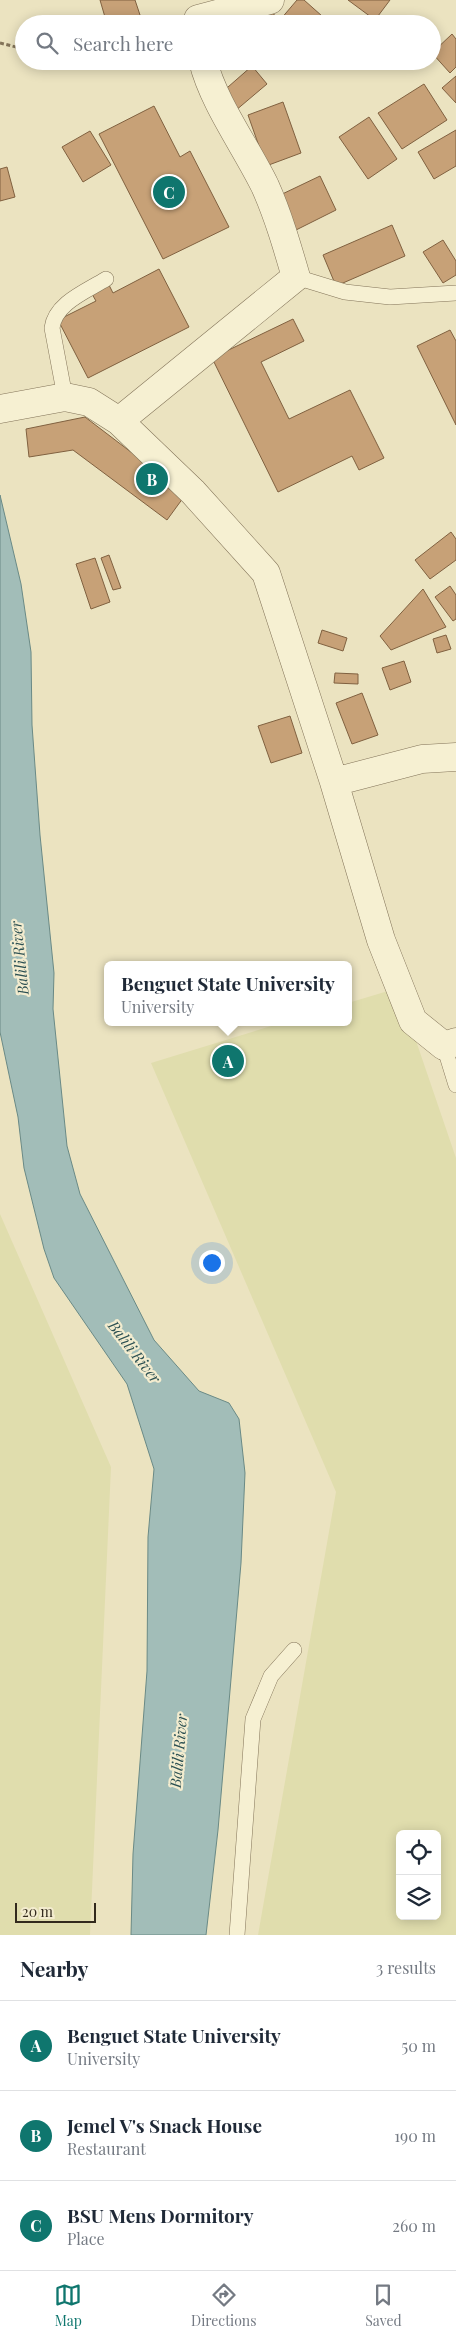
<!DOCTYPE html>
<style>
:root{--surface:#fff;--page:#f2f2f3;--text:#1f2937;--muted:#747a83;--line:#e0e1e3;--accent:#0f766e}
body{margin:0;font-family:"Playfair Display",serif;background:var(--page);color:var(--text)}
.controls{position:absolute;right:15px;bottom:15px;display:grid;overflow:hidden;border-radius:8px;box-shadow:0 2px 12px #0003}
.controls button{width:45px;height:45px;display:grid;place-items:center;padding:0;border:0;border-bottom:1px solid var(--line);background:var(--surface);color:var(--text);font:25px sans-serif}
.scale{position:absolute;left:15px;bottom:12px;width:81px;box-sizing:border-box;padding-left:5px;border:2px solid #332a1d;border-top:0;font-size:14px;line-height:18px;white-space:nowrap;color:#332a1d;-webkit-text-stroke:4px #f3eccf;paint-order:stroke}
.you{position:absolute;left:211px;top:1262px;width:18px;height:18px;margin:-12px;border:4px solid #fff;border-radius:50%;background:#1a73e8;box-shadow:0 0 0 8px #1a73e833}
.badge{display:grid;place-items:center;width:32px;height:32px;border-radius:50%;background:var(--accent);color:#fff;font-size:16px;font-weight:700}
.pin{position:absolute;translate:-50% -50%;border:2px solid #fff;box-shadow:0 1px 5px #0006}
.popup{position:absolute;left:104px;top:961px;width:248px;height:65px;box-sizing:border-box;display:grid;place-content:center;border-radius:8px;background:var(--surface);filter:drop-shadow(0 1px 4px #0005);font-size:16px;white-space:nowrap;color:var(--muted)}
.popup b{font-size:19px;color:var(--text)}
.popup::after{content:'';position:absolute;left:50%;top:100%;margin-left:-10px;border:10px solid transparent;border-top-color:var(--surface)}
.list{margin:0;padding:0;list-style:none}
h2{display:flex;justify-content:space-between;align-items:center;height:65px;margin:0;padding:0 20px;font-size:21px}
h2 small{font-size:16px;font-weight:400;color:var(--muted)}
.list li{display:grid;grid-template-columns:32px 1fr auto;gap:15px;align-items:center;box-sizing:border-box;height:90px;padding:0 20px;border-top:1px solid var(--line)}
.list b{display:block;font-size:19px;white-space:nowrap}
.list p{margin:0;font-size:16px;white-space:nowrap;color:var(--muted)}
.list em{font-size:16px;font-style:normal;color:var(--muted)}
.icon{flex:none;width:28px;height:28px;fill:none;stroke:currentColor;stroke-width:2;stroke-linecap:round;stroke-linejoin:round}
.map{position:relative;flex:none;width:456px;height:1935px;overflow:hidden}
.search{position:absolute;background:var(--surface);box-shadow:0 2px 12px #0003;left:15px;right:15px;top:15px;height:55px;display:flex;align-items:center;gap:12px;box-sizing:border-box;padding:0 18px;border-radius:28px;color:var(--muted);font-size:19px}
.sheet{height:335px;background:var(--surface)}
nav{display:flex;justify-content:space-around;align-items:center;box-sizing:border-box;height:70px;border-top:1px solid var(--line);background:var(--surface);font-size:14px;color:var(--muted)}
nav a{display:grid;justify-items:center;gap:2px}
nav .on{color:var(--accent)}
.map>svg:first-child{display:block}
</style>
<div class="map">
<svg width="456" height="1935" viewBox="0 0 456 1935">
<rect width="100%" height="100%" fill="#ebe3c0"/>
<path fill="#e0ddad" fill-rule="evenodd" d="M398,988L456,1158V1935H258L336,1492L151,1063L284,1022H348V1003ZM400,1834H437V1916H400Z
M0,1214L111,1467L90,1935H0Z"/>
<path fill="#a2bdb8" stroke="#6a8a86" d="M0,495L21,584L31,652L32,725L40,835L54,973L53,1009L67,1146L80,1194L154,1340L199,1391L229,1403L239,1419L245,1473L241,1563L218,1830L206,1935H131L133,1854L147,1671L148,1537L154,1469L127,1384L54,1278L44,1249L24,1168L18,1117L0,1032Z"/>
<path fill="#c7a177" stroke="#806140" d="M100,0H135L143,24H107Z
M297,0H304L331,24H255L268,9L280,20Z
M348,0H390L375,20Z
M452,34L456,39V67L450,73L432,53Z
M252,66L267,84L235,111L220,94Z
M456,76V103L442,88Z
M424,84L447,120L402,149L378,113Z
M283,102L301,153L266,166L248,115Z
M154,106L180,157L190,151L229,227L163,259L99,134Z
M369,117L397,159L368,179L339,137Z
M456,130V166L434,179L418,152Z
M90,131L111,165L83,182L62,147Z
M7,167L15,197L0,201V169Z
M320,176L336,210L292,232L276,197Z
M392,225L405,256L336,286L323,255Z
M443,240L456,261V275L443,283L423,252Z
M159,269L189,327L88,378L58,320L96,301L92,294L109,285L113,293Z
M293,319L304,341L261,362L289,419L350,390L384,458L359,470L352,456L278,492L212,358Z
M450,330L456,341V425L417,346Z
M85,417L186,494L167,520L73,450L29,457L26,429Z
M451,532L456,539V560L430,579L415,560Z
M109,555L121,588L113,590L101,558Z
M95,558L110,602L91,609L76,564Z
M450,586L456,595V619L453,621L435,597Z
M423,589L446,627L391,650L380,636Z
M322,630L347,638L343,651L318,643Z
M446,635L451,649L437,653L433,639Z
M404,661L411,682L390,690L382,668Z
M335,673L358,674V684L334,683Z
M362,693L378,735L352,744L336,703Z
M290,716L302,753L271,763L258,726Z"/>
<g fill="none" stroke-linecap="round" stroke-linejoin="round">
<defs>
<path id="lane" d="M296,277L345,292L390,297L456,293
M65,397L52,328C55,303 87,291 106,279
M444,1046L456,1085
M237,1935L253,1719L271,1676L294,1650"/>
<path id="street" d="M198,19L270,0
M0,409L65,397L89,402L119,421L193,492L266,573L334,782L381,940L413,1021L444,1046L456,1042
M119,421L296,277C287,246 278,215 265,186C246,147 213,102 203,61
M334,782L422,759L456,757"/>
</defs>
<use href="#lane" stroke="#837459" stroke-width="16"/>
<use href="#street" stroke="#837459" stroke-width="29"/>
<path stroke="#837459" stroke-width="3" stroke-dasharray="4 2.5" stroke-linecap="butt" d="M0,43L24,49
M72,61L89,65L176,64"/>
<use href="#lane" stroke="#f6f0d2" stroke-width="15"/>
<use href="#street" stroke="#f6f0d2" stroke-width="28"/>
</g>
<g text-anchor="middle" stroke-width="4.5" stroke-linejoin="round" paint-order="stroke">
<g font-size="15" font-style="italic" fill="#2c5052" stroke="#f3eccf">
<text transform="translate(20 958) rotate(-96)" y="5">Balili River</text>
<text transform="translate(134 1352) rotate(52)" y="5">Balili River</text>
<text transform="translate(179 1751) rotate(-85)" y="5">Balili River</text>
</g>
</g>
</svg>
<div class="controls">
<button><svg class="icon" aria-label="locate" viewBox="0 0 24 24"><circle cx="12" cy="12" r="6"/><path d="M12 2v4M12 18v4M2 12h4M18 12h4"/></svg></button>
<button><svg class="icon" aria-label="layers" viewBox="0 0 24 24"><path d="M12 4l9 5-9 5-9-5zM3 14l9 5 9-5"/></svg></button>
</div>
<div class="scale">20 m</div>
<div class="you"></div>
<div class="pin badge" style="left:228px;top:1061px">A</div>
<div class="popup"><b>Benguet State University</b>University</div>
<div class="pin badge" style="left:152px;top:479px">B</div>
<div class="pin badge" style="left:169px;top:192px">C</div>
<div class="search"><svg class="icon" aria-label="search" viewBox="0 0 24 24"><circle cx="10" cy="10" r="6"/><path d="M15 15l6 6"/></svg>Search here</div>
</div>
<section class="sheet">
<h2>Nearby<small>3 results</small></h2>
<ul class="list">
<li><span class="badge">A</span><div><b>Benguet State University</b><p>University</p></div><em>50 m</em></li>
<li><span class="badge">B</span><div><b>Jemel V's Snack House</b><p>Restaurant</p></div><em>190 m</em></li>
<li><span class="badge">C</span><div><b>BSU Mens Dormitory</b><p>Place</p></div><em>260 m</em></li>
</ul>
</section>
<nav>
<a class="on"><svg class="icon" aria-label="map" viewBox="0 0 24 24"><path d="M3 6l6-2 6 2 6-2v14l-6 2-6-2-6 2zM9 4v14M15 6v14"/></svg>Map</a>
<a><svg class="icon" aria-label="directions" viewBox="0 0 24 24"><path d="M12 3l9 9-9 9-9-9zM9 14v-3h6M13 9l2 2-2 2"/></svg>Directions</a>
<a><svg class="icon" aria-label="saved" viewBox="0 0 24 24"><path d="M7 4h10v16l-5-4-5 4z"/></svg>Saved</a>
</nav>
